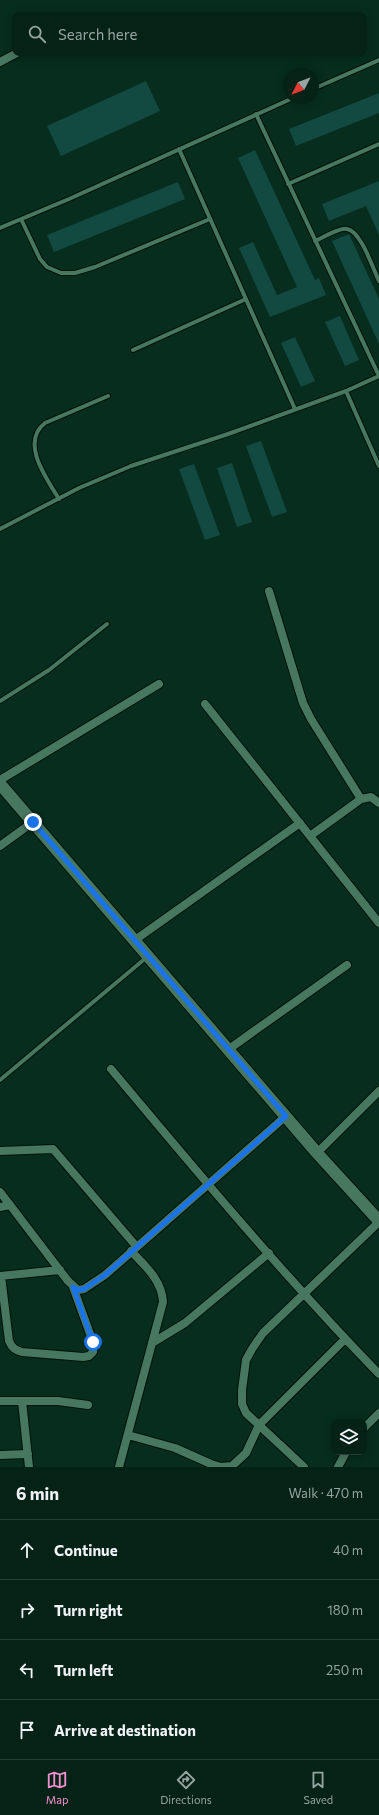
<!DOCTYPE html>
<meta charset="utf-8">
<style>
:root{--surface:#042216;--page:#122f23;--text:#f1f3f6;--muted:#97a4a1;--line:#253f35;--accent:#f590d1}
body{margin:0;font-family:Commissioner,sans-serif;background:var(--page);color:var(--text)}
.controls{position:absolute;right:12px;bottom:12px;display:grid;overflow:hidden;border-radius:8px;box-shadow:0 2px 10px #0003}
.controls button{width:36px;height:36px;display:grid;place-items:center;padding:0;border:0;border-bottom:1px solid var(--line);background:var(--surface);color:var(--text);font:20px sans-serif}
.compass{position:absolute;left:283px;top:68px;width:36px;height:36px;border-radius:50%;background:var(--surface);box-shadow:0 2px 10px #0003;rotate:228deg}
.stop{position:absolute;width:12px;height:12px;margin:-9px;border:3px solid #1a73e8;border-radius:50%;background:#fff}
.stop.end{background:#1a73e8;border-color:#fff;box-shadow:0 1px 4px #0008}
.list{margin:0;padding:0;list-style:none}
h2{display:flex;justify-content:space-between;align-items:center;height:52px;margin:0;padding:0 16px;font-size:17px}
h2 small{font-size:13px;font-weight:400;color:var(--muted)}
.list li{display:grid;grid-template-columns:26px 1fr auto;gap:12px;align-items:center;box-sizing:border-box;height:60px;padding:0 16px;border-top:1px solid var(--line)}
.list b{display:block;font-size:15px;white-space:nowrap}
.list em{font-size:13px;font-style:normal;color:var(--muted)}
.icon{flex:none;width:22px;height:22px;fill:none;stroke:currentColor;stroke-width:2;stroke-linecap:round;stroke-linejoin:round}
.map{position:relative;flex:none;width:379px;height:1467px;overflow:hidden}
.search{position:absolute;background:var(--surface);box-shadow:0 2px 10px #0003;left:12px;right:12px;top:12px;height:44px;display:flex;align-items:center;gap:10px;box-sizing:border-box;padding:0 14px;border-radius:8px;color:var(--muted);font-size:15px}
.sheet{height:292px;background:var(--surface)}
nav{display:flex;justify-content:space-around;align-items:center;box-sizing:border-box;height:56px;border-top:1px solid var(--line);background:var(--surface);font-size:11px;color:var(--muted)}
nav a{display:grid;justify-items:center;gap:2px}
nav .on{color:var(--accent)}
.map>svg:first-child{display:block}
</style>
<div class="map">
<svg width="379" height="1467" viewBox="0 0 379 1467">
<rect width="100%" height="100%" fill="#062d1d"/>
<path fill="#124941" d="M146,81L160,111L61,156L47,126Z
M379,93V113L296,146L289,129Z
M255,150L315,280L319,278L326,295L270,317L239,248L253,242L277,295L297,287L238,158Z
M379,181V235L366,206L329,221L322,204Z
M178,182L185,199L54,252L47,235Z
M349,234L379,299V344L332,241Z
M340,316L359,360L345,366L325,322Z
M295,337L315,381L301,387L281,343Z
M261,441L287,512L272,517L246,446Z
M232,463L252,522L237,527L217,468Z
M194,464L220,535L205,540L179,469Z"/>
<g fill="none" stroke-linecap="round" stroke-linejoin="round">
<defs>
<path id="lane" d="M313,89L379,60
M256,114L379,376
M179,149L295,409
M288,184L379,144
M21,219L40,259L47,267L61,273H75L95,267L210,219
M0,228L69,199L293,98
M315,241C322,238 340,227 347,229C361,231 373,269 379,281
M133,350L246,299
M346,391L379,466
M59,499C46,478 20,442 45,423L108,396
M0,529L79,488L131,466L228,434L346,391L379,376
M0,701L49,670L107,624
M0,1080L147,957"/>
<path id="street" d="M0,62L17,53
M269,591L303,703L311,719L361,799
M205,704L379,923
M0,780L159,684
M310,836L361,799L371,797L379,803
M0,846L33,822
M135,940L300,823
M229,1049L347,965
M111,1069C198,1173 285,1277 379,1374
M0,1151L53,1149L136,1246
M317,1153L379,1091
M0,1192L68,1281L78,1290L84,1289L105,1275L286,1116
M0,1207L10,1205
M0,1276L60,1270
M1,1276L9,1341C12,1348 15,1350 22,1352L83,1357L89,1356L93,1352V1342L73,1287
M152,1343L185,1323L269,1253
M0,1401H58L88,1405
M22,1401L29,1467
M364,1428L379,1413
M128,1435L175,1448L211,1464L221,1467L232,1466L246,1453L259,1425L345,1339
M0,1455L28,1454
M119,1467L163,1302C162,1280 145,1266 131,1251
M304,1467L246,1413L242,1404V1390L246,1360L252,1349L263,1333L379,1222
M338,1467L346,1452"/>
<path id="secondary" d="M0,784L317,1153L379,1221"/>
</defs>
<use href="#lane" stroke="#001309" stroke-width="6"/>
<use href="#street" stroke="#001309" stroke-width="10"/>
<use href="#secondary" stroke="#001309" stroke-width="14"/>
<use href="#lane" stroke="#487760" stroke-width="4"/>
<use href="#street" stroke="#487760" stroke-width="8"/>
<use href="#secondary" stroke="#487760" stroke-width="12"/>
</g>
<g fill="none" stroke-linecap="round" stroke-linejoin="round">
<path stroke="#1a73e8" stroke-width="5" d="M33,822L286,1116L105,1275L84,1289L78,1290L73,1287L93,1342"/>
</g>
</svg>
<div class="controls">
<button><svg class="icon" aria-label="layers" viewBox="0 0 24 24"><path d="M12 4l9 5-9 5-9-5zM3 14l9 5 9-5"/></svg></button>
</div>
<svg class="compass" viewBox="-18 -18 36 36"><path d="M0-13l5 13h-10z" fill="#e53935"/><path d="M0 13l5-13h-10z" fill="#97a4a1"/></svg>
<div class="stop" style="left:93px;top:1342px"></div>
<div class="stop end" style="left:33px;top:822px"></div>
<div class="search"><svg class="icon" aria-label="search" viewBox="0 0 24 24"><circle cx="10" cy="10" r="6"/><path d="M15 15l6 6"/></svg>Search here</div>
</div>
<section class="sheet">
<h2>6 min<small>Walk · 470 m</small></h2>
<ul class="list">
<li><svg class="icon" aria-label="ahead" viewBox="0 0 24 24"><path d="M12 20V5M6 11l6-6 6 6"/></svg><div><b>Continue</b></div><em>40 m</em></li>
<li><svg class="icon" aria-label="right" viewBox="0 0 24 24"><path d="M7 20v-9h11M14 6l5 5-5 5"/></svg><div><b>Turn right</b></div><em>180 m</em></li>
<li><svg class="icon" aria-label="left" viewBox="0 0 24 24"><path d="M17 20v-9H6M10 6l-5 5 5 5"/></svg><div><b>Turn left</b></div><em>250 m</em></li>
<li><svg class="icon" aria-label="arrive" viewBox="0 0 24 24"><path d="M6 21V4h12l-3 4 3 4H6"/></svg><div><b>Arrive at destination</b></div></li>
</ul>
</section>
<nav>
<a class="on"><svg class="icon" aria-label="map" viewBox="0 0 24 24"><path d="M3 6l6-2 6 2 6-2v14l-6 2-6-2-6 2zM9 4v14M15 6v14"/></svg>Map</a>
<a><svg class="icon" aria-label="directions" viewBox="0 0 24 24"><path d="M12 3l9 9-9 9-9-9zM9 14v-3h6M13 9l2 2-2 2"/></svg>Directions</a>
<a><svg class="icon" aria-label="saved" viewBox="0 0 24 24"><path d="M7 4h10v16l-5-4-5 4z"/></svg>Saved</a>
</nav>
